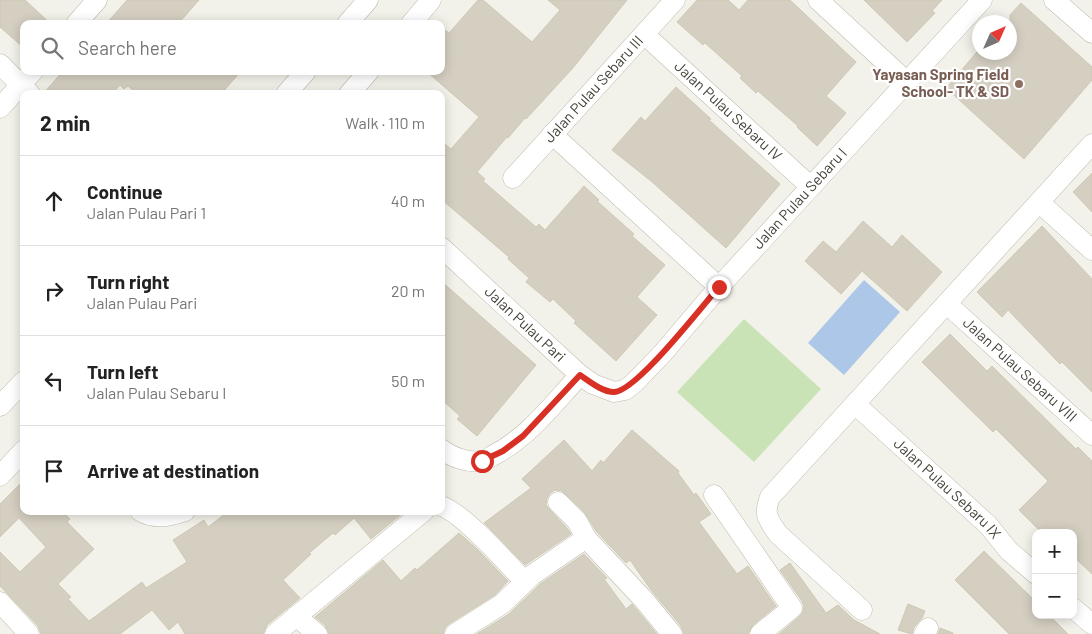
<!DOCTYPE html>
<meta charset="utf-8">
<style>
:root{--surface:#fff;--page:#f2f2f2;--text:#222;--muted:#767676;--line:#e0e0e0}
body{margin:0;font-family:Barlow,sans-serif;background:var(--page);color:var(--text)}
.controls{position:absolute;right:15px;bottom:15px;display:grid;overflow:hidden;border-radius:10px;box-shadow:0 2px 12px #0003}
.controls button{width:45px;height:45px;display:grid;place-items:center;padding:0;border:0;border-bottom:1px solid var(--line);background:var(--surface);color:var(--text);font:25px sans-serif}
.compass{position:absolute;left:972px;top:15px;width:45px;height:45px;border-radius:50%;background:var(--surface);box-shadow:0 2px 12px #0003;rotate:45deg}
.stop{position:absolute;width:15px;height:15px;margin:-11px;border:4px solid #d93025;border-radius:50%;background:#fff}
.stop.end{background:#d93025;border-color:#fff;box-shadow:0 1px 5px #0008}
.list{margin:0;padding:0;list-style:none}
h2{display:flex;justify-content:space-between;align-items:center;height:65px;margin:0;padding:0 20px;font-size:21px}
h2 small{font-size:16px;font-weight:400;color:var(--muted)}
.list li{display:grid;grid-template-columns:32px 1fr auto;gap:15px;align-items:center;box-sizing:border-box;height:90px;padding:0 20px;border-top:1px solid var(--line)}
.list b{display:block;font-size:19px;white-space:nowrap}
.list p{margin:0;font-size:16px;white-space:nowrap;color:var(--muted)}
.list em{font-size:16px;font-style:normal;color:var(--muted)}
.icon{flex:none;width:28px;height:28px;fill:none;stroke:currentColor;stroke-width:2;stroke-linecap:round;stroke-linejoin:round}
.map{position:relative;flex:none;width:1092px;height:634px;overflow:hidden}
.search{position:absolute;background:var(--surface);box-shadow:0 2px 12px #0003;left:20px;top:20px;width:425px;height:55px;display:flex;align-items:center;gap:12px;box-sizing:border-box;padding:0 18px;border-radius:10px;color:var(--muted);font-size:19px}
.panel{position:absolute;background:var(--surface);box-shadow:0 2px 12px #0003;left:20px;top:90px;width:425px;height:425px;border-radius:10px}
.map>svg:first-child{display:block}
</style>
<div class="map">
<svg width="1092" height="634" viewBox="0 0 1092 634">
<rect width="100%" height="100%" fill="#f3f2ea"/>
<path fill="#c9e3b7" d="M744,319L821,389L754,462L677,392Z"/>
<path fill="#adc7e9" d="M864,280L900,312L844,375L808,343Z"/>
<path fill="#d4cfc1" stroke="#cec8b4" d="M0,0H25L51,24H24V48L0,27Z
M127,0H199L178,24H106Z
M478,0H483L532,42L560,10L548,0H627L572,69L526,119L525,118L508,138L507,137L477,172L485,179L483,181L536,227L539,224L545,230L584,186L599,200L597,201L634,234L632,236L665,265L637,297L657,315L616,361L574,323L576,321L553,299L550,302L526,282L529,278L508,259L509,257L441,199V141L451,149L479,117L426,71H441V27L449,33Z
M697,0H728L739,10L748,0H790L856,62L826,96L846,113L817,146L797,127L798,126L758,91L756,93L740,78L742,76L705,43L703,45L677,22Z
M864,0H942L932,11L935,13L907,42Z
M1021,3L1092,67V80L1024,159L946,88L977,52H1010V15Z
M63,71H241L221,94H137L128,86L124,89L120,85L112,94H43Z
M676,87L711,119L709,120L780,184L726,248L651,181L612,150L641,117L645,121Z
M1092,173V212L1073,192Z
M863,221L892,247L902,235L942,272L907,311L862,271L841,294L805,261L823,241L836,252Z
M1042,226L1092,279V392L1062,362L1060,364L1008,310L1002,317L977,292Z
M441,281L536,365L477,436L457,419L460,416L441,399Z
M950,334L987,371L992,366L1076,449L1078,447L1092,461V574L1073,556V533H1042L1019,510L1048,481L996,429L993,432L922,362Z
M632,430L679,471L678,473L694,495L696,493L711,514L699,522L737,574L748,566L776,606L753,625L748,634H684L681,626L651,590L630,560L626,563L596,531L585,513L562,491L555,490L550,493L547,498L546,505L550,510L567,528L571,534L525,565L484,523L531,488L522,479L564,440L592,471L601,460L603,463Z
M24,480V511H62L70,519L67,522L94,549L58,584L71,597L68,599L89,621L142,582L146,588L187,562L173,540L204,520L208,527L229,511H405L371,539L354,518L335,535L333,533L309,553L311,554L283,580L300,598L267,625L263,634H185L178,622L169,630L152,610L120,634H41L38,626L0,586V552L20,572L46,547L19,518L0,537V504Z
M459,533L476,548L508,581L495,595L449,624L445,628L443,634H329L325,625L315,617L383,560L401,581L415,568L417,570Z
M984,551L1036,602V615H1049L1068,634H1009L955,580Z
M584,554L607,578L604,579L626,609L632,604L657,634H477L509,614L540,584Z
M790,563L826,613L838,605L854,620L880,634H779L799,617L803,612L804,606L802,601L780,570Z
M908,604L925,611L922,618L914,627L912,634L898,630Z
M940,628L953,633V634H938Z"/>
<g fill="none" stroke-linecap="round" stroke-linejoin="round">
<defs>
<g id="minor">
<path d="M818,0L907,82"/>
<path d="M1054,0L1092,33"/>
<path d="M76,24L97,0"/>
<path d="M347,24L368,0"/>
<path d="M411,24L431,0"/>
<path id="s1" d="M644,34L811,187"/>
<path d="M0,64L30,94"/>
<path d="M286,94L306,71"/>
<path d="M349,94L369,71"/>
<path d="M0,108L33,71"/>
<path d="M552,134L719,287"/>
<path id="s2" d="M513,178L675,0"/>
<path d="M1040,203L1092,250"/>
<path id="s3" d="M441,247L580,375L593,384L614,392L625,390L634,383L662,354L719,287L982,0"/>
<path id="s4" d="M947,304L1092,435"/>
<path id="s5" d="M855,404L988,525L1009,551L1036,574"/>
<path d="M0,406L24,381"/>
<path d="M441,449C451,457 468,463 481,461C485,461 489,458 492,456C528,438 553,404 580,375"/>
<path d="M0,476L24,450"/>
<path d="M714,495L792,608L760,634"/>
<path d="M558,502L577,521L586,538L644,600L672,634"/>
<path d="M441,506C462,512 508,564 525,582"/>
<path d="M140,511C155,520 170,516 185,511"/>
<path d="M0,602L29,634"/>
<path d="M1073,608L1092,624"/>
<path d="M862,610L778,534C768,519 763,515 770,497L1092,144"/>
<path d="M296,616L317,634"/>
<path d="M275,634L424,511"/>
<path d="M455,634L502,604L532,575L586,538"/>
<path d="M924,634L928,628"/>
</g>
</defs>
<use href="#minor" stroke="#bebbad" stroke-width="21"/>
<use href="#minor" stroke="#fff" stroke-width="20"/>
</g>
<g fill="none" stroke-linecap="round" stroke-linejoin="round">
<path stroke="#d93025" stroke-width="6" d="M482,461L503,451L523,436L580,375C589,381 602,392 614,392C636,392 702,306 719,287"/>
</g>
<circle fill="#8d6e63" stroke="#fff" stroke-width="2" cx="1019" cy="84" r="5"/>
<g text-anchor="middle" stroke-width="4.5" stroke-linejoin="round" paint-order="stroke">
<g font-size="15" font-weight="bold" fill="#785e54" stroke="#fff" text-anchor="end">
<text x="1009" y="80">Yayasan Spring Field<tspan x="1009" dy="17">School- TK &amp; SD</tspan></text>
</g>
<g font-size="15" fill="#464339" stroke="#fff">
<text dy="5" stroke="none"><textPath href="#s2" startOffset="120">Jalan Pulau Sebaru III</textPath></text>
<text dy="5" stroke="none"><textPath href="#s1" startOffset="114">Jalan Pulau Sebaru IV</textPath></text>
<text dy="5" stroke="none"><textPath href="#s3" startOffset="498">Jalan Pulau Sebaru I</textPath></text>
<text dy="5" stroke="none"><textPath href="#s3" startOffset="114">Jalan Pulau Pari</textPath></text>
<text dy="5" stroke="none"><textPath href="#s4" startOffset="98">Jalan Pulau Sebaru VIII</textPath></text>
<text dy="5" stroke="none"><textPath href="#s5" startOffset="125">Jalan Pulau Sebaru IX</textPath></text>
</g>
</g>
</svg>
<div class="controls">
<button>+</button>
<button>−</button>
</div>
<svg class="compass" viewBox="-18 -18 36 36"><path d="M0-13l5 13h-10z" fill="#e53935"/><path d="M0 13l5-13h-10z" fill="#767676"/></svg>
<div class="stop" style="left:482px;top:461px"></div>
<div class="stop end" style="left:719px;top:287px"></div>
<div class="search"><svg class="icon" aria-label="search" viewBox="0 0 24 24"><circle cx="10" cy="10" r="6"/><path d="M15 15l6 6"/></svg>Search here</div>
<section class="panel">
<h2>2 min<small>Walk · 110 m</small></h2>
<ul class="list">
<li><svg class="icon" aria-label="ahead" viewBox="0 0 24 24"><path d="M12 20V5M6 11l6-6 6 6"/></svg><div><b>Continue</b><p>Jalan Pulau Pari 1</p></div><em>40 m</em></li>
<li><svg class="icon" aria-label="right" viewBox="0 0 24 24"><path d="M7 20v-9h11M14 6l5 5-5 5"/></svg><div><b>Turn right</b><p>Jalan Pulau Pari</p></div><em>20 m</em></li>
<li><svg class="icon" aria-label="left" viewBox="0 0 24 24"><path d="M17 20v-9H6M10 6l-5 5 5 5"/></svg><div><b>Turn left</b><p>Jalan Pulau Sebaru I</p></div><em>50 m</em></li>
<li><svg class="icon" aria-label="arrive" viewBox="0 0 24 24"><path d="M6 21V4h12l-3 4 3 4H6"/></svg><div><b>Arrive at destination</b></div></li>
</ul>
</section>
</div>
